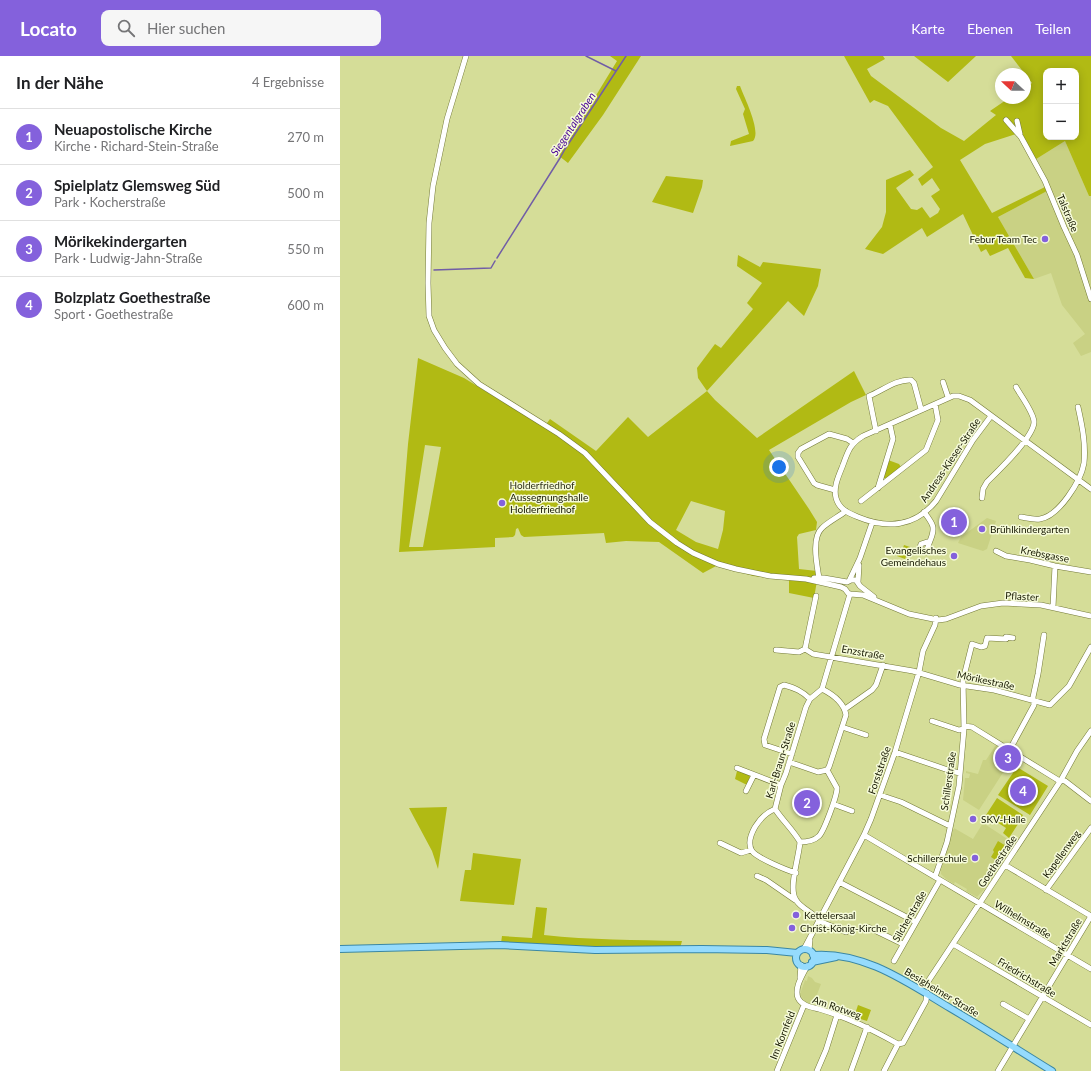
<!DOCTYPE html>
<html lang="de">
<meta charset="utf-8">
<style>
:root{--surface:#fff;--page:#f6f6f6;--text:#202124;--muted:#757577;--line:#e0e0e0;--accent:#8461dc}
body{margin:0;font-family:Lato,sans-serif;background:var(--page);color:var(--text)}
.controls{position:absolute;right:12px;top:12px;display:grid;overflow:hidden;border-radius:8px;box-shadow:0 2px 10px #0003}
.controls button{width:36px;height:36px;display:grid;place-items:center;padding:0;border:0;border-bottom:1px solid var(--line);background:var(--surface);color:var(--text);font:20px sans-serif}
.compass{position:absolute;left:655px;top:12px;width:36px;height:36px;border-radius:50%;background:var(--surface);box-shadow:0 2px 10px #0003;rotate:292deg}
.you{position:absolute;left:439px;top:411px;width:14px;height:14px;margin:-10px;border:3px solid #fff;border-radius:50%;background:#1a73e8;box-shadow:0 0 0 6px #1a73e833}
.badge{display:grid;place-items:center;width:26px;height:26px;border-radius:50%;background:var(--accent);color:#fff;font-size:13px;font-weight:700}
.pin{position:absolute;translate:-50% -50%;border:2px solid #fff;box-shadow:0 1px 4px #0006}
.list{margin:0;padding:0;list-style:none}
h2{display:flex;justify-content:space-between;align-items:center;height:52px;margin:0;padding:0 16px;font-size:17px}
h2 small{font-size:13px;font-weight:400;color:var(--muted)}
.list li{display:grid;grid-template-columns:26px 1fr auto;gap:12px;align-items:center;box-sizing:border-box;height:56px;padding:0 16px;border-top:1px solid var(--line)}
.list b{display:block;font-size:15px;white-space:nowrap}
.list p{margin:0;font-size:13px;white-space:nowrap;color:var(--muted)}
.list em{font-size:13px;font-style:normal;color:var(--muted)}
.icon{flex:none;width:22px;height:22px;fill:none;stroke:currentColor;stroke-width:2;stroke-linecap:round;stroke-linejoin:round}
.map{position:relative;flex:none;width:751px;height:1015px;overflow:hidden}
header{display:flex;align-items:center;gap:24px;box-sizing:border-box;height:56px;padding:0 20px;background:var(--accent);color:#fff}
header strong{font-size:19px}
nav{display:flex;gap:22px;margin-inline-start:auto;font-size:14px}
.search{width:280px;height:36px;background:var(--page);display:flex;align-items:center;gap:10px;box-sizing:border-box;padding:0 14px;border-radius:8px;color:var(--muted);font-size:15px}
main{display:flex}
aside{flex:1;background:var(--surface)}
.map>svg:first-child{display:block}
</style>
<header>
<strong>Locato</strong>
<div class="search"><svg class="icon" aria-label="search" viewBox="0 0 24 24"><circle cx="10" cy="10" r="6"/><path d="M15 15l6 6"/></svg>Hier suchen</div>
<nav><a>Karte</a><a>Ebenen</a><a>Teilen</a></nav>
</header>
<main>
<aside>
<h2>In der Nähe<small>4 Ergebnisse</small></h2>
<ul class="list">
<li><span class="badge">1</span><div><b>Neuapostolische Kirche</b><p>Kirche · Richard-Stein-Straße</p></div><em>270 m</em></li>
<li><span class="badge">2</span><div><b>Spielplatz Glemsweg Süd</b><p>Park · Kocherstraße</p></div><em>500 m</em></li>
<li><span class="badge">3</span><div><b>Mörikekindergarten</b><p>Park · Ludwig-Jahn-Straße</p></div><em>550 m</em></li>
<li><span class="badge">4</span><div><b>Bolzplatz Goethestraße</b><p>Sport · Goethestraße</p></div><em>600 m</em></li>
</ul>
</aside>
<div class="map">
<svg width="751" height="1015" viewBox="0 0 751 1015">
<rect width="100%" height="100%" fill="#d5dd98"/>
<path fill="#c9d184" d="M725,85L749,140H751V296L741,300L733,287L745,278L722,249L711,217L694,223L658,161L707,135L693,105Z
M647,462L656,465L647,493L643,495L618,487L621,481Z
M656,689L673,701L639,754L623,744L625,722H629L630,718L626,717V715L638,718L643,704H646Z
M643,767L675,788L648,829L637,841L626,835L627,833L615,826L614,828L606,823L601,818V814L611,780L614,772L633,783Z
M468,920L472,922L475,926L481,928L473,949L465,946L460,938L465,924L467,925Z"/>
<path fill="#b1ba14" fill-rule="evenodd" d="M270,0H301L263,59L228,107L219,100L277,5Z
M504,0H543L545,3L527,13L531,20L601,72L624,85L656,59L650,55L669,42H685V32L692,27L671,0H751V140H749L725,85L693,105L676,78L645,88L620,104L652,157L705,131L707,135L658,161L694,223L685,222L668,192L650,200L646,193L641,196L623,158L587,181L582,172L543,198L525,193L542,171L546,156V124L570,114L574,119L556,132L571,153L577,154L582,151L590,162L598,157L600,153L591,140L600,134L592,122L582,130L578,123L593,111L548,50L534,44L530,47ZM706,15H736V81H706Z
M574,0H636L608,26Z
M397,30H400C404,41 422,76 413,85L390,90L391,85L409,78L403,58L405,53L396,33Z
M326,120L363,124L362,131L353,157L312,146Z
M398,199L420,211L423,206L481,213L478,230L464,260L448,245L367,335L375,344L417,382L514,315L526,339L511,346L429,394L469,453L477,466L476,474L459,478L457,481L459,513L477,515L478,519L474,542L449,537V524L413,520L378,509L363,517L319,486L286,485L266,487L264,477L184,481L181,479L178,472L176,473L175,479L173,481L155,482V491L59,496L68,388L78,302L124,322L204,371L210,363L256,395L288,361L308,381L367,335L358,322L357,312L375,288L381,292L413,253L407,247L422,227L397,210ZM85,389L101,391L83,491H69ZM351,445L385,455L383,474L378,493L356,486L336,474Z
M548,404L559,408L561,411L547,423L544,422L542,420Z
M564,489L570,491L565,503L557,500L559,494L563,492Z
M662,693L673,701L664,715L660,713L664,705L663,704L666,699L660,696Z
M677,711L708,730L690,759L658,739Z
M397,715L410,719V720L407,729L395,723Z
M463,739L476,743L472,755L458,750Z
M657,742L683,759L682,761L687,765L685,768L680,765L669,782L663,777L666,772L646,759Z
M107,751L98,813L92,795L69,752Z
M658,785L666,790L657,805L651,801L654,796L653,794Z
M133,797L181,803L174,849L120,845L125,814H131Z
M196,851L207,852L204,879C250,884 296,884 342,885L339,896L161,887L162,880L192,882Z
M518,949L531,954L527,965L514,961Z"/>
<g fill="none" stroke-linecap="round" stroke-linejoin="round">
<path stroke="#715da6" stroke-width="1.5" d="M246,0L276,15
M157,202L220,102L225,93L286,0
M94,214L151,212L155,205"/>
<defs>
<path id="minor" d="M126,0L107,63L93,130L89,167L88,227L89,260L94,274L105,292L117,308L139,328L219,378L245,397L310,466L337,487L353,497L378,508L396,513L430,520L466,523L501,531L505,533L508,537L510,538L523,539L569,558L598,564L606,563L641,550L663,547L701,549L751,560
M666,64L681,81L705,125L724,171L737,199L751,243
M677,65L680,78
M603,326L608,341
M651,360L633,384L596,445C575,471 547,473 518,461C508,457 499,453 496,442C493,431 499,419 503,409C508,395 510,388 523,380L613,340H619L630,344L751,433
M536,375L529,340C542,335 556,323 571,324L574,327L581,353
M538,432L553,383L550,369
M495,434L477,429L474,427L458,401V397L461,393L489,378L507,383L513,387
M642,442L643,433L647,426C658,415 694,381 694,366C694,357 681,340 676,331
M521,445L586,394L598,364L595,348
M584,456C593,468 596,471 590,485L581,488L580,491V493L586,496L590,485
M681,461C687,462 694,464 700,463C719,460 741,425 744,407C746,388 742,369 738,351
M656,495L666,500L690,504L715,510L751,516
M474,522H484L507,526L511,524H516L520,530L534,541
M479,522C477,509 471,482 482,472C488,466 498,461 506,455
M509,525L520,502L532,467
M518,526L519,509
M713,551L715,510
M465,593L473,598L573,615L620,629L654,634L710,649L729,630L751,591
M465,593L476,540
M436,594L459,596L465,593
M505,653L532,634L536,629L543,609
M592,665L619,674L624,673
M624,670L632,671L718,724L725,725L751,745
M502,671L526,679
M669,695L694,649L693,641L698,618L704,579
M555,696L611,715L620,717
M452,698L425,689L424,683L440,631L444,629C455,632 462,635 470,643
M449,706L478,716L487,714L489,711L506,659C504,647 492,638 482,633
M397,712L441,729
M406,735L414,719
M540,739L561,746L610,770
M493,748L512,755
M435,753C427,756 420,763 415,771C411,778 407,787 412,795C417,802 446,814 456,817
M524,779L751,913
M460,786C466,786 474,785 479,780C484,775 497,740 497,732L487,714
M380,787L401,797L411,794
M665,809L751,860
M417,820L426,824L455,844
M595,821L607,786L619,730L624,673L623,624L632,588L641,591L645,590L647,582L666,583V581L673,582
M499,826L576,866
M706,834L751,772
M528,871L563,888
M506,876L479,865C474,856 461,853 456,844C448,833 459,801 460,786C453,774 443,765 435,753L441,729L446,717L466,651L470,643L482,633L510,538
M613,888L751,969
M464,893L524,779L531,763L555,696L579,616L583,595L595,569L596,562
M469,894L470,884
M554,905L600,824
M467,910C463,919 454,931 458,942C462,950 471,951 479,953C509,962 531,973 558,988L563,987L586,945L587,937
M460,922L461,909
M589,924L721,724L737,695L751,675
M663,948L689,963
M437,1015L464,949
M477,1015L486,994L497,959
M511,1015L527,971
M544,1015L558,988
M658,1015L751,860"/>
<path id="major" d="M0,893L160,889L255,894L362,893L427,894L457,897
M456 902a9 9 0 1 1 18 0a9 9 0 1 1-18 0Z
M473,899C524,895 568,927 610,952C644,972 678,994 712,1015
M472,906L496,901"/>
</defs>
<use href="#minor" stroke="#747a38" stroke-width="6"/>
<use href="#major" stroke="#3b87a3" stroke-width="8"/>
<use href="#minor" stroke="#fff" stroke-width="5"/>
<use href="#major" stroke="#95dbfd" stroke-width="6"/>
</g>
<g fill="#8461dc" stroke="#f6fbd9" stroke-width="1.5">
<circle cx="705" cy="183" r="4"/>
<circle cx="162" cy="447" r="4"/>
<circle cx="642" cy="473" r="4"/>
<circle cx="614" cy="500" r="4"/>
<circle cx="633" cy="763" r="4"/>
<circle cx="635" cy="802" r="4"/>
<circle cx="456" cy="859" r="4"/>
<circle cx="452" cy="872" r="4"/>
</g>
<g text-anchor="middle" stroke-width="3" stroke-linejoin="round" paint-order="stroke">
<g font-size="10" fill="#161800" stroke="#f6fbd9">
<text transform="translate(728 157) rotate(67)" y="4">Talstraße</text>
<text transform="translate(610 404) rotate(-56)" y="4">Andreas-Kieser-Straße</text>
<text transform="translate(705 498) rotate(11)" y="4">Krebsgasse</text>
<text transform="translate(682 540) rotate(3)" y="4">Pflaster</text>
<text transform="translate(523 596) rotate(10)" y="4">Enzstraße</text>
<text transform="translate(646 624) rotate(12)" y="4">Mörikestraße</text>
<text transform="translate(440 704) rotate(-73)" y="4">Karl-Braun-Straße</text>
<text transform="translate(539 714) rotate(-71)" y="4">Forststraße</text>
<text transform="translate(608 725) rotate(-82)" y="4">Schillerstraße</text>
<text transform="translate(721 798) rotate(-54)" y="4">Kapellenweg</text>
<text transform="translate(657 805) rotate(-56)" y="4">Goethestraße</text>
<text transform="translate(569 860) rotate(-60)" y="4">Silcherstraße</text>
<text transform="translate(683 863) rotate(31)" y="4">Wilhelmstraße</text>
<text transform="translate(725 886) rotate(-59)" y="4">Marktstraße</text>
<text transform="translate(687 921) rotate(31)" y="4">Friedrichstraße</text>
<text transform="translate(602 936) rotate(31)" y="4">Besigheimer Straße</text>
<text transform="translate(497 951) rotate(19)" y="4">Am Rotweg</text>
<text transform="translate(442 979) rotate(-68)" y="4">Im Kornfeld</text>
</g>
<g font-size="10" fill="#161800" stroke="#f6fbd9" text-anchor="start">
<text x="697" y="187" text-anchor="end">Febur Team Tec</text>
<text x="170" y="445">Aussegnungshalle<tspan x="170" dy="12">Holderfriedhof</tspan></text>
<text x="650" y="477">Brühlkindergarten</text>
<text x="606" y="498" text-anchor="end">Evangelisches<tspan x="606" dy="12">Gemeindehaus</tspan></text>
<text x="641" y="767">SKV-Halle</text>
<text x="627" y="806" text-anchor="end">Schillerschule</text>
<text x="464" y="863">Kettelersaal</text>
<text x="460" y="876">Christ-König-Kirche</text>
</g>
<g font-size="10" fill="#30321a" stroke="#f6fbd9">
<text x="202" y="433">Holderfriedhof</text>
</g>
<g font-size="11" font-style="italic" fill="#480397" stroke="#f6fbd9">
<text transform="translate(233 68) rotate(-57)" y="4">Siegentalgraben</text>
</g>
</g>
</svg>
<div class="controls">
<button>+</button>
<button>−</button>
</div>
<svg class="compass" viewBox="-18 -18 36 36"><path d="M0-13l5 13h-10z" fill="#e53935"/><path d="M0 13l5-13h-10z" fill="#757577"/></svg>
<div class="you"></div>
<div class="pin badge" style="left:614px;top:466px">1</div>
<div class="pin badge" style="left:467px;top:747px">2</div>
<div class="pin badge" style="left:668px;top:702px">3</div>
<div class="pin badge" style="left:683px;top:735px">4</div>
</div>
</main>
